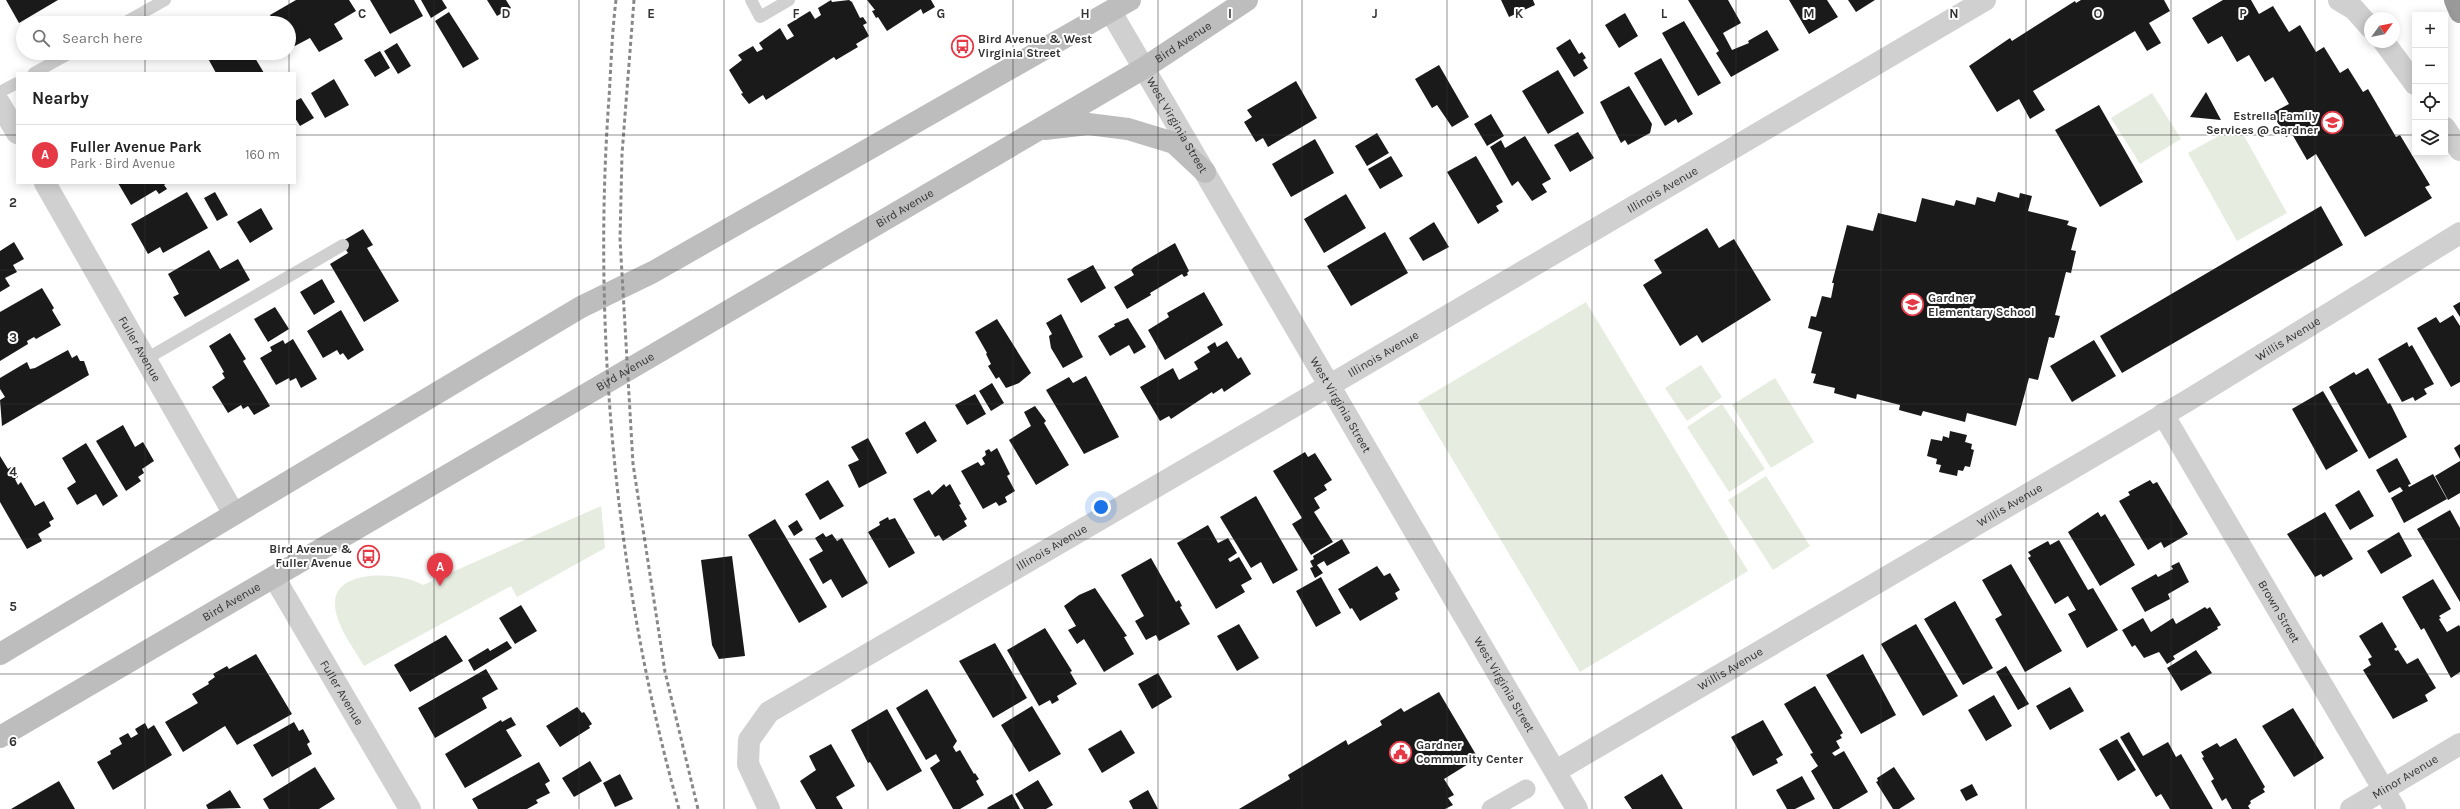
<!DOCTYPE html>
<meta charset="utf-8">
<style>
:root{--surface:#fff;--page:#f2f2f2;--text:#222;--muted:#767676;--line:#e0e0e0;--accent:#e63946}
body{margin:0;font-family:Karla,sans-serif;background:var(--page);color:var(--text)}
.controls{position:absolute;right:12px;top:12px;display:grid;overflow:hidden;border-radius:0px;box-shadow:0 2px 10px #0003}
.controls button{width:36px;height:36px;display:grid;place-items:center;padding:0;border:0;border-bottom:1px solid var(--line);background:var(--surface);color:var(--text);font:20px sans-serif}
.compass{position:absolute;left:2364px;top:12px;width:36px;height:36px;border-radius:50%;background:var(--surface);box-shadow:0 2px 10px #0003;rotate:57deg}
.you{position:absolute;left:1101px;top:507px;width:14px;height:14px;margin:-10px;border:3px solid #fff;border-radius:50%;background:#1a73e8;box-shadow:0 0 0 6px #1a73e833}
.badge{display:grid;place-items:center;width:26px;height:26px;border-radius:50%;background:var(--accent);color:#fff;font-size:13px;font-weight:700}
.pin{position:absolute;translate:-50% -33px;filter:drop-shadow(0 1px 2px #0008)}
.pin::after{content:'';position:absolute;top:21px;width:14px;height:12px;background:inherit;clip-path:polygon(0 0,100% 0,50% 100%)}
.list{margin:0;padding:0;list-style:none}
h2{display:flex;justify-content:space-between;align-items:center;height:52px;margin:0;padding:0 16px;font-size:17px}
h2 small{font-size:13px;font-weight:400;color:var(--muted)}
.list li{display:grid;grid-template-columns:26px 1fr auto;gap:12px;align-items:center;box-sizing:border-box;height:60px;padding:0 16px;border-top:1px solid var(--line)}
.list b{display:block;font-size:15px;white-space:nowrap}
.list p{margin:0;font-size:13px;white-space:nowrap;color:var(--muted)}
.list em{font-size:13px;font-style:normal;color:var(--muted)}
.icon{flex:none;width:22px;height:22px;fill:none;stroke:currentColor;stroke-width:2;stroke-linecap:round;stroke-linejoin:round}
.map{position:relative;flex:none;width:2460px;height:809px;overflow:hidden}
.search{position:absolute;background:var(--surface);box-shadow:0 2px 10px #0003;left:16px;top:16px;width:280px;height:44px;display:flex;align-items:center;gap:10px;box-sizing:border-box;padding:0 14px;border-radius:22px;color:var(--muted);font-size:15px}
.panel{position:absolute;background:var(--surface);box-shadow:0 2px 10px #0003;left:16px;top:72px;width:280px;height:112px;border-radius:0px}
.map>svg:first-child{display:block}
</style>
<div class="map">
<svg width="2460" height="809" viewBox="0 0 2460 809">
<rect width="100%" height="100%" fill="#fff"/>
<path fill="#e6ecdf" d="M2152,93L2181,139L2140,164L2111,118Z
M2238,125L2287,213L2237,241L2188,153Z
M1586,302L1748,571L1580,672L1418,402Z
M1701,365L1722,397L1687,421L1665,388Z
M1775,378L1814,442L1771,468L1732,405Z
M1722,404L1765,469L1729,492L1687,427Z
M1766,476L1810,546L1773,570L1728,500Z
M601,506L605,548L517,597L511,586L364,666C354,648 334,624 335,602C336,568 402,572 423,585Z"/>
<path fill="#1a1a1a" d="M6,0H58L19,23Z
M296,0H349L356,11L334,24L343,39L319,52L310,38L289,49V23H274L270,15Z
M370,0H414L423,16L390,34Z
M421,0H442L447,8L431,18Z
M487,0H506L511,8L497,16Z
M831,0L832,2L849,0L852,2L860,18L863,17L867,23L863,25L869,36L856,44L858,47L836,60L834,57L766,100L763,95L749,104L741,94L743,93L741,90L729,70L742,60L738,55L753,46L757,52L763,49L759,43L780,28L787,40L794,36L787,25L810,11L815,19L821,15L818,8Z
M867,0H931L935,7L923,14L921,9L887,31L878,17L876,18L872,11L875,10Z
M1501,0H1533L1535,5L1509,17Z
M1688,0H1728L1741,23L1723,33L1732,50L1749,43L1748,41L1767,30L1779,50L1731,77L1716,53L1719,51Z
M1789,0H1827L1838,17L1809,34Z
M1848,0H1875L1856,12Z
M2081,0H2164L2170,11L2149,23L2161,43L2147,51L2135,31L2033,91L2045,110L2030,119L2019,99L1997,112L1969,66L2010,38L2012,41L2075,1L2076,3Z
M2223,0H2251L2259,14L2273,6L2289,32L2300,25L2316,52L2324,47L2340,73L2348,68L2363,92L2368,89L2396,137L2400,135L2430,185L2425,187L2432,198L2365,237L2316,154L2307,160L2292,134L2286,137L2272,113L2289,104L2273,77L2265,82L2249,55L2237,62L2222,36L2208,44L2192,18Z
M449,12L479,59L463,68L435,21Z
M1625,13L1638,36L1619,48L1605,25Z
M1684,21L1721,83L1698,96L1662,33Z
M1570,39L1579,54L1582,52L1586,58L1583,60L1588,68L1574,77L1556,48Z
M397,43L411,66L398,74L384,51Z
M380,51L390,68L375,77L364,60Z
M205,53H252L264,73H216Z
M1661,58L1693,114L1678,123L1676,119L1665,126L1634,73Z
M1439,65L1469,117L1452,127L1437,105L1432,108L1415,79Z
M1558,70L1584,113L1548,134L1522,91Z
M334,79L349,105L325,118L311,93Z
M1296,81L1317,118L1268,147L1263,138L1256,142L1244,122L1252,117L1247,110Z
M1629,86L1652,124L1650,133L1628,145L1625,140L1621,143L1600,102Z
M2206,92L2221,120L2190,117Z
M301,98L314,118L300,126L295,118V101Z
M2099,105L2143,182L2100,207L2055,130Z
M1491,114L1504,136L1487,146L1474,124Z
M1578,132L1594,158L1570,172L1554,145Z
M1377,133L1389,153L1367,166L1355,146Z
M1525,136L1551,179L1542,184L1547,192L1532,201L1518,181L1512,186L1490,147L1501,140L1505,148Z
M1315,139L1334,173L1291,197L1272,164Z
M1391,156L1403,176L1380,189L1368,169Z
M1476,156L1503,202L1496,206L1499,211L1478,224L1447,172Z
M118,183H167L164,185L167,189L159,194L156,190L131,205Z
M187,192L208,228L163,253L160,247L148,254L131,224Z
M215,192L228,215L217,221L204,198Z
M1998,192L2019,198L2020,193L2032,196L2028,211L2069,221L2067,225L2077,228L2071,250L2076,251L2071,273L2066,272L2055,315L2060,316L2054,338L2049,337L2038,380L2029,378L2016,426L1967,413L1965,422L1923,411L1921,416L1899,410L1900,405L1857,394L1856,399L1834,393L1835,388L1813,383L1816,374L1811,373L1822,332L1808,328L1811,316L1816,317L1822,296L1831,298L1834,283H1832L1847,225L1873,231L1878,213L1916,222L1922,198L1954,206L1956,200L1975,205L1977,197L1995,202Z
M1346,194L1366,228L1324,253L1304,219Z
M2321,206L2343,245L2122,373L2100,336Z
M261,208L273,229L250,243L237,222Z
M1434,222L1449,247L1423,261L1409,238Z
M1707,228L1719,248L1734,239L1771,300L1702,343L1697,335L1680,346L1643,285L1662,273L1654,260Z
M363,229L373,245L367,248L399,301L364,322L330,264L348,253L341,242Z
M1385,232L1408,273L1351,306L1327,266Z
M14,242L24,259L13,265L17,272L5,278L10,286L0,292V251Z
M1175,243L1189,271L1187,273L1188,275L1184,277L1182,274L1150,293L1151,295L1127,309L1114,287L1134,275L1131,270L1134,267Z
M209,250L220,269L238,259L250,280L185,317L173,297L179,294L168,274Z
M1093,265L1106,288L1081,303L1067,279Z
M322,279L335,302L314,315L300,292Z
M42,288L54,308L52,310L61,325L36,339L34,337L27,341L28,344L0,361V312Z
M1204,292L1223,325L1165,360L1148,330L1169,317L1167,313Z
M2460,302V317L2453,306Z
M275,307L289,329L268,342L254,319Z
M341,310L364,350L348,360L343,353L340,355L337,350L323,358L307,331Z
M1061,314L1083,357L1063,368L1051,348L1049,336L1052,334L1046,323Z
M2453,315L2460,326V382L2451,387L2417,328L2436,317L2440,323Z
M1128,318L1146,347L1134,354L1129,345L1110,356L1098,336L1115,326L1114,324Z
M997,319L1031,373L1019,383L1006,388L999,377L996,379L988,366L991,364L986,354L987,353L975,332Z
M230,333L246,359L243,361L270,406L254,415L248,406L243,409L241,405L228,413L212,387L225,378L222,373L224,372L209,346Z
M293,339L317,379L301,388L296,378L290,381L289,378L276,385L260,358L272,351L270,347L283,340L285,344Z
M2094,340L2116,376L2072,402L2050,366Z
M1227,341L1238,359L1241,357L1251,374L1224,392L1222,388L1213,394L1212,392L1171,419L1169,416L1160,421L1140,387L1173,368L1179,380L1198,369L1194,362L1210,352L1207,347L1215,342L1217,347Z
M2407,342L2409,347L2412,345L2434,384L2424,389L2427,394L2415,401L2413,397L2402,402L2378,359Z
M68,350L72,358L77,355L80,361H84L89,375L2,426L0,400L5,397L0,389V378L27,362L30,369L35,368Z
M2368,368L2388,404L2390,403L2407,437L2369,459L2329,387L2354,372L2356,375Z
M1086,376L1119,437L1084,454L1046,390L1069,377L1073,383Z
M992,383L1004,403L991,411L979,391Z
M2323,391L2358,451L2326,470L2292,409Z
M975,394L986,414L967,425L955,405Z
M1035,406L1046,421L1044,423L1069,465L1036,485L1009,440L1031,426L1024,412Z
M925,421L937,441L917,454L905,433Z
M123,425L135,447L143,442L154,461L142,469L144,473L138,477L141,481L126,491L96,441Z
M1950,431L1967,435L1965,442L1972,444L1971,449L1974,450L1970,467L1965,466L1963,471L1958,470L1957,476L1939,472L1941,465L1936,464L1937,459L1927,456L1931,439L1942,441L1943,436L1949,438Z
M868,438L887,473L859,488L848,465L859,460L851,447Z
M86,443L118,496L103,506L96,494L77,505L67,488L76,482L62,458Z
M2460,444V459L2454,448Z
M997,448L1010,474L1007,476L1015,491L1005,497L1007,502L999,506L996,502L983,509L961,471L978,462L981,466L985,464L982,458L986,455L985,451L989,449L991,452Z
M1305,452L1308,457L1315,453L1332,480L1324,485L1327,490L1314,498L1320,508L1314,512L1333,542L1311,555L1292,524L1302,518L1273,471Z
M0,456L8,469L11,467L18,477L15,479L18,485L21,482L35,506L44,501L54,519L49,522L51,526L38,534L42,541L27,549L0,502Z
M2397,458L2411,484L2408,485L2409,487L2433,474L2447,499L2404,523L2391,498L2403,491L2400,487L2389,493L2376,470Z
M2460,461V493L2448,500L2435,476Z
M828,480L844,506L820,520L805,494Z
M2150,480L2153,484L2157,482L2188,534L2164,548L2161,542L2148,550L2119,501L2130,495L2128,492Z
M944,484L946,487L950,484L961,504L959,505L967,519L964,521L967,526L943,541L939,535L935,537L913,499L929,490L932,495Z
M2359,490L2374,516L2350,530L2335,505Z
M1256,496L1298,570L1273,584L1261,562L1251,568L1220,517Z
M2450,510L2460,528V602L2417,529Z
M2098,512L2101,517L2105,514L2135,565L2100,586L2068,532Z
M2325,512L2353,559L2323,577L2321,574L2315,577L2287,534Z
M888,517L889,520L895,518L915,553L889,568L868,532L880,525L879,522Z
M775,519L827,607L799,623L748,535Z
M797,520L803,530L794,536L788,526Z
M1208,525L1218,543L1228,538L1237,553L1228,559L1230,562L1239,557L1252,579L1241,585L1245,592L1216,609L1177,543Z
M2399,532L2412,556L2381,574L2367,551Z
M823,533L826,537L832,534L837,541L842,538L868,583L842,598L831,579L823,584L809,559L823,551L815,538Z
M1342,539L1350,553L1327,566L1324,561L1317,565L1323,573L1315,578L1310,568L1313,567L1310,561L1314,559L1313,556Z
M2059,540L2088,590L2093,588L2118,630L2087,648L2068,614L2076,610L2068,596L2055,604L2028,558L2031,556L2028,552L2048,541L2050,545Z
M732,556L745,656L719,659L712,645L701,560Z
M1151,558L1176,602L1179,600L1182,606L1180,607L1190,624L1159,641L1156,635L1146,640L1135,621L1144,616L1121,575Z
M2179,562L2189,582L2168,594L2170,599L2145,612L2131,588L2156,574L2158,577L2173,569L2171,566Z
M2011,564L2062,651L2025,672L1995,619L2002,615L1982,580Z
M1377,566L1384,576L1390,573L1400,590L1395,593L1398,599L1360,621L1352,608L1350,609L1338,589Z
M1321,577L1341,613L1316,627L1296,591Z
M2433,579L2451,609L2439,616L2441,618L2439,619L2447,632L2459,625L2460,627V672L2451,678L2424,628L2421,630L2402,597Z
M1095,588L1127,636L1124,637L1134,654L1104,672L1084,639L1077,644L1068,630L1076,626L1064,606L1079,595Z
M1955,601L1993,668L1963,685L1924,619Z
M521,605L537,631L515,644L499,618Z
M2205,607L2207,609L2210,607L2221,625L2217,627L2218,629L2173,656L2175,659L2167,664L2159,652L2144,658L2135,645L2132,647L2122,630L2143,618L2151,632L2173,618L2176,624Z
M2382,622L2397,647L2394,649L2396,651L2398,650L2407,664L2418,658L2436,688L2425,695L2428,701L2393,719L2363,670L2371,665L2368,659L2372,657L2359,636Z
M1239,624L1259,658L1237,671L1217,636Z
M1916,624L1958,696L1923,716L1881,644Z
M1045,628L1072,671L1070,672L1077,684L1057,696L1059,700L1052,704L1050,700L1039,706L1007,650Z
M446,635L463,661L410,692L394,665Z
M507,641L512,648L474,671L468,660L488,648L490,651Z
M995,643L1027,698L993,718L959,661Z
M2196,650L2212,673L2181,691L2167,668Z
M256,654L292,714L237,745L225,726L183,752L165,722L198,703L192,694L209,684L208,682L215,677L213,674L227,666L229,669Z
M1863,654L1896,715L1861,734L1826,675Z
M2006,666L2029,704L2018,710L1996,672Z
M486,669L498,689L482,698L487,708L435,738L418,708Z
M1158,673L1172,697L1152,709L1138,684Z
M1815,686L1843,733L1840,735L1842,738L1836,741L1840,748L1832,753L1835,756L1844,751L1868,792L1839,809H1833L1811,771L1818,766L1810,754L1813,753L1784,704Z
M2070,687L2084,711L2050,730L2036,706Z
M927,689L957,741L953,747L956,752L960,750L974,774L975,773L979,779L976,781L984,795L960,809H953L930,768L940,761L936,754L926,760L896,708Z
M1439,692L1478,758L1444,779L1454,795L1448,798L1453,805L1445,809H1239L1290,779L1288,775L1346,740L1348,745L1382,725L1380,721L1401,708L1404,712Z
M1994,695L2012,726L1986,741L1968,710Z
M1032,706L1061,754L1029,772L1001,725Z
M577,707L582,713L584,712L592,724L589,726L590,728L560,747L546,726Z
M2293,708L2324,758L2294,777L2262,726Z
M887,709L922,771L887,791L870,762L868,763L851,730Z
M511,717L516,725L506,730L522,756L465,788L445,754L501,720L502,722Z
M1763,720L1783,755L1776,759L1778,763L1753,776L1731,737Z
M294,722L299,731L303,729L310,742L307,744L312,754L272,777L253,745Z
M145,723L148,729L154,725L172,755L113,790L97,762L111,754L110,751L122,744L119,738L128,733L131,738L138,734L135,729Z
M1121,730L1135,753L1102,773L1088,749Z
M2129,732L2143,756L2168,742L2176,757L2181,754L2213,809H2170L2161,794L2156,797L2120,737Z
M2236,738L2265,787L2263,789L2265,792L2250,801L2251,803L2248,806L2250,809H2232L2226,798L2222,801L2211,781L2214,779L2202,758L2204,757L2201,752L2217,743L2220,747Z
M2117,739L2136,770L2118,781L2099,749Z
M831,744L855,786L836,797L843,809H816L800,781L816,770L809,756Z
M590,761L602,781L574,797L562,778Z
M539,762L550,781L545,784L550,793L536,800L538,803L527,809H478L472,799Z
M315,767L335,799L319,809H269L263,799Z
M1894,767L1915,799L1899,809H1893L1876,782L1878,781L1877,778Z
M620,774L633,799L615,807L603,783Z
M1662,774L1683,809H1632L1624,797Z
M1802,776L1815,799L1795,809H1787L1776,790Z
M1038,780L1053,805L1046,809H1024L1015,794Z
M59,781L75,809H11Z
M1972,784L1978,795L1966,801L1960,790Z
M230,790L241,808L208,809L206,805Z
M1148,790L1158,809H1133L1129,801Z
M1012,794L1020,809H988L987,808Z"/>
<g fill="none" stroke-linecap="round" stroke-linejoin="round">
<path stroke="#d0d0d0" stroke-width="12" d="M751,0L760,17L789,0
M124,23L165,0
M34,73L70,53
M0,92L17,83
M146,359L343,245"/>
<path stroke="#d0d0d0" stroke-width="19" d="M1491,809L1526,789"/>
<g stroke="#d0d0d0" stroke-width="22">
<path d="M2339,0L2354,9L2370,27"/>
<path d="M2384,42L2415,84"/>
<path d="M0,104L17,133"/>
<path d="M2445,128L2460,150"/>
<path id="s1" d="M45,183L234,514"/>
<path id="s2" d="M2163,414L2395,809"/>
<path id="s3" d="M274,577L410,809"/>
<path id="s4" d="M1556,771L2187,401L2460,233"/>
<path id="s5" d="M769,809L748,764L749,740L769,712L1303,401L1985,0"/>
<path id="s6" d="M2351,809L2460,744"/>
</g>
<path stroke="#d0d0d0" stroke-width="22" id="s7" d="M1111,12L1577,809"/>
<g stroke="#bdbdbd" stroke-width="22">
<path d="M1045,129L1088,124L1128,129L1174,143L1205,172"/>
<path d="M0,654L581,307L653,272L1130,0"/>
<path id="s8" d="M0,737L1144,68L1247,0"/>
</g>
<path stroke="#9a9a9a" stroke-width="22" d="M2455,0L2460,12"/>
<path stroke="#888" stroke-width="3" stroke-dasharray="4 3" stroke-linecap="butt" d="M616,0C612,32 611,66 609,98C592,330 616,585 679,809
M634,0L622,154L620,239L633,464L665,672L698,809"/>
</g>
<path fill="none" stroke="#333" stroke-width="1" stroke-opacity="0.55" d="M145,0V23M289,0V73M434,0V809M579,0V809M724,0V809M868,0V809M1013,0V809M1158,0V809M1302,0V809M1447,0V809M1592,0V809M1736,0V809M1881,0V809M2026,0V809M2171,0V809M2315,0V809M145,53V73M0,135H17M295,135H2415M2445,135H2460M145,183V809M289,183V809M0,270H2460M0,404H2460M0,539H2460M0,674H2460"/>
<defs>
<symbol id="bus-ring" viewBox="-11 -11 22 22"><circle r="9.5" fill="#fff" stroke="#e63946" stroke-width="1.5"/><path d="M-5-6H5V4H4V6H2V4H-2V6H-4V4H-5ZM-3.5-4V0h7V-4ZM-3.5 1.2v1.5H-2V1.2ZM2 1.2v1.5H3.5V1.2Z" fill="#e63946"/></symbol>
<symbol id="school-ring" viewBox="-11 -11 22 22"><circle r="9.5" fill="#fff" stroke="#e63946" stroke-width="1.5"/><path d="M0-5L7-2L0 1L-7-2ZM-4 1L0 2.5L4 1V4Q0 6-4 4Z" fill="#e63946"/></symbol>
<symbol id="civic-ring" viewBox="-11 -11 22 22"><circle r="9.5" fill="#fff" stroke="#e63946" stroke-width="1.5"/><path d="M-.6-6.5H3V-4.5H.6V-3L4-1V1h2V6H-6V1h2V-1L-.6-3ZM-1.2 2.5V6h2.4V2.5Z" fill="#e63946"/></symbol>
</defs>
<g fill-rule="evenodd">
<use href="#bus-ring" x="950" y="34" width="25" height="25"/>
<use href="#school-ring" x="2320" y="110" width="25" height="25"/>
<use href="#school-ring" x="1900" y="292" width="25" height="25"/>
<use href="#bus-ring" x="356" y="544" width="25" height="25"/>
<use href="#civic-ring" x="1388" y="740" width="25" height="25"/>
</g>
<g text-anchor="middle" stroke-width="4" stroke-linejoin="round" paint-order="stroke">
<g font-size="12" font-weight="bold" fill="#333" stroke="#fff" text-anchor="start">
<text x="978" y="43">Bird Avenue &amp; West<tspan x="978" dy="14">Virginia Street</tspan></text>
<text x="2318" y="120" text-anchor="end">Estrella Family<tspan x="2318" dy="14">Services @ Gardner</tspan></text>
<text x="1928" y="302">Gardner<tspan x="1928" dy="14">Elementary School</tspan></text>
<text x="352" y="553" text-anchor="end">Bird Avenue &amp;<tspan x="352" dy="14">Fuller Avenue</tspan></text>
<text x="1416" y="749">Gardner<tspan x="1416" dy="14">Community Center</tspan></text>
</g>
<g font-size="12" fill="#333" stroke="#fff">
<text dy="4" stroke="none"><textPath href="#s8" startOffset="1372">Bird Avenue</textPath></text>
<text dy="4" stroke="none"><textPath href="#s7" startOffset="131">West Virginia Street</textPath></text>
<text dy="4" stroke="none"><textPath href="#s5" startOffset="1143">Illinois Avenue</textPath></text>
<text dy="4" stroke="none"><textPath href="#s8" startOffset="1048">Bird Avenue</textPath></text>
<text dy="4" stroke="none"><textPath href="#s4" startOffset="850">Willis Avenue</textPath></text>
<text dy="4" stroke="none"><textPath href="#s1" startOffset="191">Fuller Avenue</textPath></text>
<text dy="4" stroke="none"><textPath href="#s5" startOffset="819">Illinois Avenue</textPath></text>
<text dy="4" stroke="none"><textPath href="#s8" startOffset="724">Bird Avenue</textPath></text>
<text dy="4" stroke="none"><textPath href="#s7" startOffset="455">West Virginia Street</textPath></text>
<text dy="4" stroke="none"><textPath href="#s4" startOffset="526">Willis Avenue</textPath></text>
<text dy="4" stroke="none"><textPath href="#s5" startOffset="435">Illinois Avenue</textPath></text>
<text dy="4" stroke="none"><textPath href="#s8" startOffset="268">Bird Avenue</textPath></text>
<text dy="4" stroke="none"><textPath href="#s2" startOffset="229">Brown Street</textPath></text>
<text dy="4" stroke="none"><textPath href="#s4" startOffset="202">Willis Avenue</textPath></text>
<text dy="4" stroke="none"><textPath href="#s7" startOffset="779">West Virginia Street</textPath></text>
<text dy="4" stroke="none"><textPath href="#s3" startOffset="134">Fuller Avenue</textPath></text>
<text dy="4" stroke="none"><textPath href="#s6" startOffset="63">Minor Avenue</textPath></text>
</g>
</g>
<g font-size="13" text-anchor="middle" font-weight="bold" fill="#333" stroke="#fff" stroke-width="4" stroke-linejoin="round" paint-order="stroke">
<text x="362" y="18">C</text>
<text x="506" y="18">D</text>
<text x="651" y="18">E</text>
<text x="796" y="18">F</text>
<text x="941" y="18">G</text>
<text x="1085" y="18">H</text>
<text x="1230" y="18">I</text>
<text x="1375" y="18">J</text>
<text x="1519" y="18">K</text>
<text x="1664" y="18">L</text>
<text x="1809" y="18">M</text>
<text x="1954" y="18">N</text>
<text x="2098" y="18">O</text>
<text x="2243" y="18">P</text>
<text x="13" y="207">2</text>
<text x="13" y="342">3</text>
<text x="13" y="476">4</text>
<text x="13" y="611">5</text>
<text x="13" y="746">6</text>
</g>
</svg>
<div class="controls">
<button>+</button>
<button>−</button>
<button><svg class="icon" aria-label="locate" viewBox="0 0 24 24"><circle cx="12" cy="12" r="6"/><path d="M12 2v4M12 18v4M2 12h4M18 12h4"/></svg></button>
<button><svg class="icon" aria-label="layers" viewBox="0 0 24 24"><path d="M12 4l9 5-9 5-9-5zM3 14l9 5 9-5"/></svg></button>
</div>
<svg class="compass" viewBox="-18 -18 36 36"><path d="M0-13l5 13h-10z" fill="#e53935"/><path d="M0 13l5-13h-10z" fill="#767676"/></svg>
<div class="you"></div>
<div class="pin badge" style="left:440px;top:586px">A</div>
<div class="search"><svg class="icon" aria-label="search" viewBox="0 0 24 24"><circle cx="10" cy="10" r="6"/><path d="M15 15l6 6"/></svg>Search here</div>
<section class="panel">
<h2>Nearby<small></small></h2>
<ul class="list">
<li><span class="badge">A</span><div><b>Fuller Avenue Park</b><p>Park · Bird Avenue</p></div><em>160 m</em></li>
</ul>
</section>
</div>
